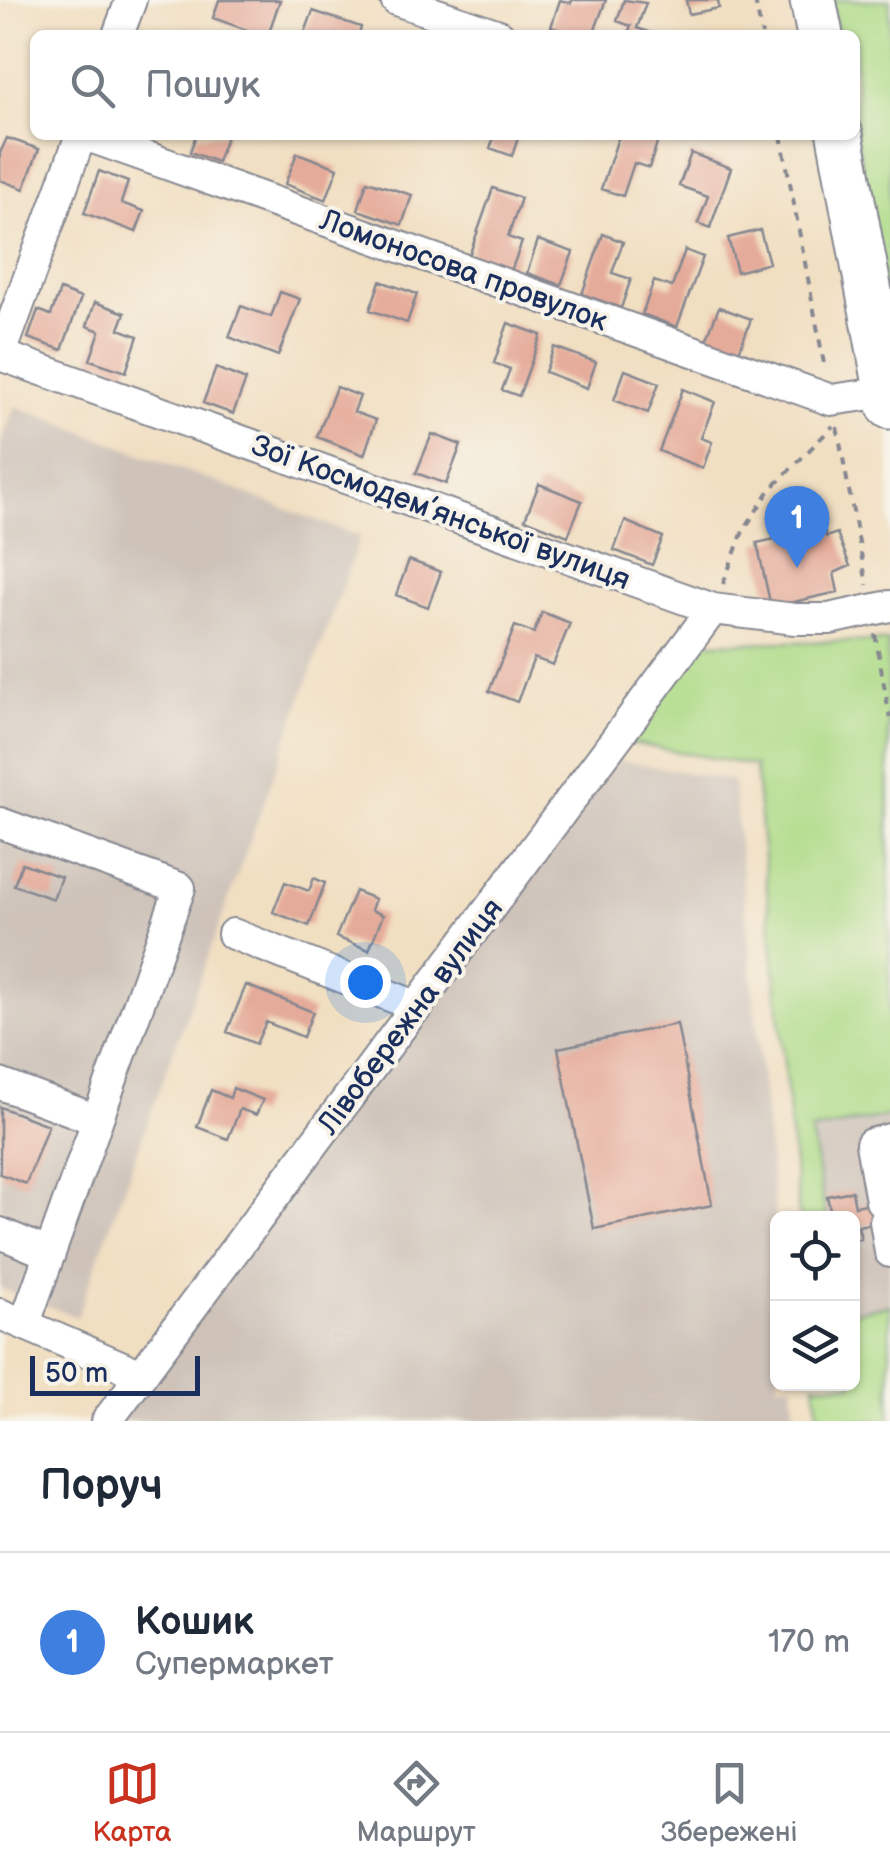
<!DOCTYPE html>
<html lang="uk">
<meta charset="utf-8">
<style>
:root{--surface:#fff;--page:#f2f2f3;--text:#1f2937;--muted:#747a83;--line:#e0e1e3;--accent:#c8321e}
body{margin:0;font-family:"Balsamiq Sans",sans-serif;background:var(--page);color:var(--text)}
.controls{position:absolute;right:30px;bottom:30px;display:grid;overflow:hidden;border-radius:15px;box-shadow:0 2px 8px #0004}
.controls button{width:90px;height:90px;display:grid;place-items:center;padding:0;border:0;border-bottom:2px solid var(--line);background:var(--surface);color:var(--text);font:50px sans-serif}
.scale{position:absolute;left:30px;bottom:25px;width:170px;box-sizing:border-box;padding-left:10px;border:5px solid #1b2f5e;border-top:0;font-size:28px;line-height:35px;white-space:nowrap;color:#1b2f5e;-webkit-text-stroke:8px #f7f3e8;paint-order:stroke}
.you{position:absolute;left:365px;top:982px;width:35px;height:35px;margin:-25px;border:8px solid #fff;border-radius:50%;background:#1a73e8;box-shadow:0 0 0 15px #1a73e833}
.badge{display:grid;place-items:center;width:65px;height:65px;border-radius:50%;background:var(--accent);color:#fff;font-size:32px;font-weight:700}
.pin{position:absolute;translate:-50% -82px;filter:drop-shadow(0 2px 5px #0008)}
.pin::after{content:'';position:absolute;top:52px;width:35px;height:30px;background:inherit;clip-path:polygon(0 0,100% 0,50% 100%)}
.list{margin:0;padding:0;list-style:none}
h2{display:flex;justify-content:space-between;align-items:center;height:130px;margin:0;padding:0 40px;font-size:42px}
h2 small{font-size:32px;font-weight:400;color:var(--muted)}
.list li{display:grid;grid-template-columns:65px 1fr auto;gap:30px;align-items:center;box-sizing:border-box;height:180px;padding:0 40px;border-top:2px solid var(--line)}
.list b{display:block;font-size:38px;white-space:nowrap}
.list p{margin:0;font-size:32px;white-space:nowrap;color:var(--muted)}
.list em{font-size:32px;font-style:normal;color:var(--muted)}
.icon{flex:none;width:55px;height:55px;fill:none;stroke:currentColor;stroke-width:2;stroke-linecap:round;stroke-linejoin:round}
.map{position:relative;flex:none;width:890px;height:1421px;overflow:hidden}
.search{position:absolute;background:var(--surface);box-shadow:0 2px 8px #0004;left:30px;right:30px;top:30px;height:110px;display:flex;align-items:center;gap:25px;box-sizing:border-box;padding:0 35px;border-radius:15px;color:var(--muted);font-size:38px}
.sheet{height:310px;background:var(--surface)}
nav{display:flex;justify-content:space-around;align-items:center;box-sizing:border-box;height:140px;border-top:2px solid var(--line);background:var(--surface);font-size:28px;color:var(--muted)}
nav a{display:grid;justify-items:center;gap:5px}
nav .on{color:var(--accent)}
.map>svg:first-child{display:block}
</style>
<div class="map">
<svg width="890" height="1421" viewBox="0 0 890 1421">
<rect width="100%" height="100%" fill="#f7f3e8"/>
<filter id="ink" filterUnits="userSpaceOnUse"><feTurbulence type="fractalNoise" baseFrequency=".01" numOctaves="2"/><feDisplacementMap in="SourceGraphic" scale="20" xChannelSelector="R" yChannelSelector="G"/><feConvolveMatrix kernelMatrix="1 2 1 2 8 2 1 2 1" color-interpolation-filters="sRGB"/></filter>
<filter id="wash" filterUnits="userSpaceOnUse"><feTurbulence type="fractalNoise" baseFrequency=".0048" numOctaves="4" result="noise"/><feDisplacementMap in="SourceGraphic" scale="40" xChannelSelector="R" yChannelSelector="G"/><feGaussianBlur stdDeviation="2.25" result="paint"/><feColorMatrix in="noise" values="0 0 0 0 0 0 0 0 0 0 0 0 0 0 0 0 0 1.4 0 .05"/><feComposite in="paint" operator="in"/></filter>
<g filter="url(#wash)">
<rect width="100%" height="100%" fill="#f1dfc2"/>
<path fill="#cec2b9" d="M15,406L360,537L77,1317L0,1288V446Z
M612,759L733,781L777,1236L778,1384H792L795,1421H118Z
M890,1116V1305L853,1312L852,1218H826L810,1131Z"/>
<path fill="#aedb87" stroke="#648572" stroke-width="2.5" d="M831,0H890V320L855,130V35H838Z
M888,641L890,1116L811,1131L826,1218H799L755,766L625,742L699,643Z
M890,1305V1421H819L815,1384H852L853,1312Z"/>
<g id="blocks">
<path fill="#e5ab9a" d="M219,0H280L268,35H249L250,31L213,18Z
M560,0L571,3L572,0H606L593,35H574L551,27Z
M624,0L646,3L637,28L656,35H627L631,26L617,21Z
M686,0H718L719,8L689,14Z
M313,11L361,27L359,35H304Z
M196,135H227L217,162L190,152Z
M495,135H519L512,156L490,148Z
M619,135H642L658,140L649,168L634,163L623,196L601,189Z
M7,138L39,149L24,189L0,180V153Z
M297,153L338,168L326,200L285,184Z
M691,153L731,168L710,228L698,223L708,196L679,186Z
M99,171L128,182L121,203L144,211L136,232L84,213Z
M367,181L412,195L402,225L358,210Z
M493,188L521,198L508,237L522,242L511,271L469,256Z
M760,230L769,263L737,272L728,238Z
M603,234L623,242L612,273L631,279L621,308L582,294Z
M538,240L573,252L561,285L527,273Z
M685,250L703,257L677,327L642,314L654,281L672,287Z
M380,281L417,294L407,323L370,310Z
M60,290L81,298L62,350L28,338L38,310L51,315Z
M280,292L300,299L278,356L229,337L241,306L271,317Z
M95,302L125,313L119,329L138,336L126,372L90,360L100,331L87,326Z
M719,307L751,319L739,352L706,340Z
M508,323L541,335L519,396L502,390L510,369L494,363Z
M554,347L596,362L587,388L545,372Z
M216,368L246,380L233,414L203,403Z
M625,370L659,383L648,413L614,400Z
M336,387L360,396L354,412L376,420L364,455L317,437Z
M683,389L715,402L701,438L712,442L703,468L659,451Z
M432,434L461,445L446,484L416,473Z
M539,484L582,501L568,536L525,519Z
M625,521L663,537L652,565L614,550Z
M824,528L826,537L837,533L850,566L834,573L838,592L771,607L757,543Z
M409,560L441,572L428,607L396,595Z
M542,612L570,623L553,665L534,658L517,702L489,691L515,626L534,633Z
M22,863L61,877L53,899L14,885Z
M314,878L325,883L309,926L273,912L285,882L309,891Z
M355,891L375,899L371,910L383,915L369,950L336,937Z
M246,985L313,1012L303,1037L266,1022L256,1044L227,1032Z
M677,1024L712,1205L594,1229L558,1048Z
M233,1088L263,1100L256,1115L240,1109L228,1139L197,1127L211,1090L230,1098Z
M0,1107L48,1125L26,1184L0,1174Z
M852,1191L855,1206L890,1200V1220L858,1226L861,1239L852,1240V1218H832L827,1196Z"/>
</g>
</g>
<g filter="url(#ink)">
<use href="#blocks" fill-opacity="0" stroke="#868790" stroke-width="2.5"/>
<g fill="none" stroke-linecap="round" stroke-linejoin="round">
<defs>
<path id="minor" d="M396,0L499,35
M118,35L131,0
M85,135L831,400L887,392
M0,355L713,609L795,619H829L890,606
M0,356L81,135
M0,823L180,888L25,1323
M233,934L418,1007
M0,1084L97,1120
M881,1201L871,1144L890,1139
M885,1221L890,1252
M0,1233L50,1254
M0,1314L139,1374
M107,1421L713,609"/>
<path id="highway" d="M813,0L820,35
M840,135L890,406"/>
</defs>
<use href="#minor" stroke="#868790" stroke-width="34"/>
<use href="#highway" stroke="#868790" stroke-width="49"/>
<path stroke="#868790" stroke-width="4" stroke-dasharray="8 8" stroke-linecap="butt" d="M755,0L762,35
M781,135L825,369
M837,427L867,585
M723,584L743,531L770,490L833,426
M875,634L890,718"/>
<use href="#minor" stroke="#fff" stroke-width="30"/>
<use href="#highway" stroke="#fff" stroke-width="45"/>
</g>
</g>
<g text-anchor="middle" stroke-width="8" stroke-linejoin="round" paint-order="stroke">
<g font-size="30" fill="#1b2f5e" stroke="#f7f3e8">
<text transform="translate(464 270) rotate(20)" y="10">Ломоносова провулок</text>
<text transform="translate(441 512) rotate(20)" y="10">Зої Космодем’янської вулиця</text>
<text transform="translate(410 1016) rotate(-53)" y="10">Лівобережна вулиця</text>
</g>
</g>
</svg>
<div class="controls">
<button><svg class="icon" aria-label="locate" viewBox="0 0 24 24"><circle cx="12" cy="12" r="6"/><path d="M12 2v4M12 18v4M2 12h4M18 12h4"/></svg></button>
<button><svg class="icon" aria-label="layers" viewBox="0 0 24 24"><path d="M12 4l9 5-9 5-9-5zM3 14l9 5 9-5"/></svg></button>
</div>
<div class="scale">50 m</div>
<div class="you"></div>
<div class="pin badge" style="left:797px;top:568px;background:#3f7fe0">1</div>
<div class="search"><svg class="icon" aria-label="search" viewBox="0 0 24 24"><circle cx="10" cy="10" r="6"/><path d="M15 15l6 6"/></svg>Пошук</div>
</div>
<section class="sheet">
<h2>Поруч<small></small></h2>
<ul class="list">
<li><span class="badge" style="background:#3f7fe0">1</span><div><b>Кошик</b><p>Супермаркет</p></div><em>170 m</em></li>
</ul>
</section>
<nav>
<a class="on"><svg class="icon" aria-label="map" viewBox="0 0 24 24"><path d="M3 6l6-2 6 2 6-2v14l-6 2-6-2-6 2zM9 4v14M15 6v14"/></svg>Карта</a>
<a><svg class="icon" aria-label="directions" viewBox="0 0 24 24"><path d="M12 3l9 9-9 9-9-9zM9 14v-3h6M13 9l2 2-2 2"/></svg>Маршрут</a>
<a><svg class="icon" aria-label="saved" viewBox="0 0 24 24"><path d="M7 4h10v16l-5-4-5 4z"/></svg>Збережені</a>
</nav>
